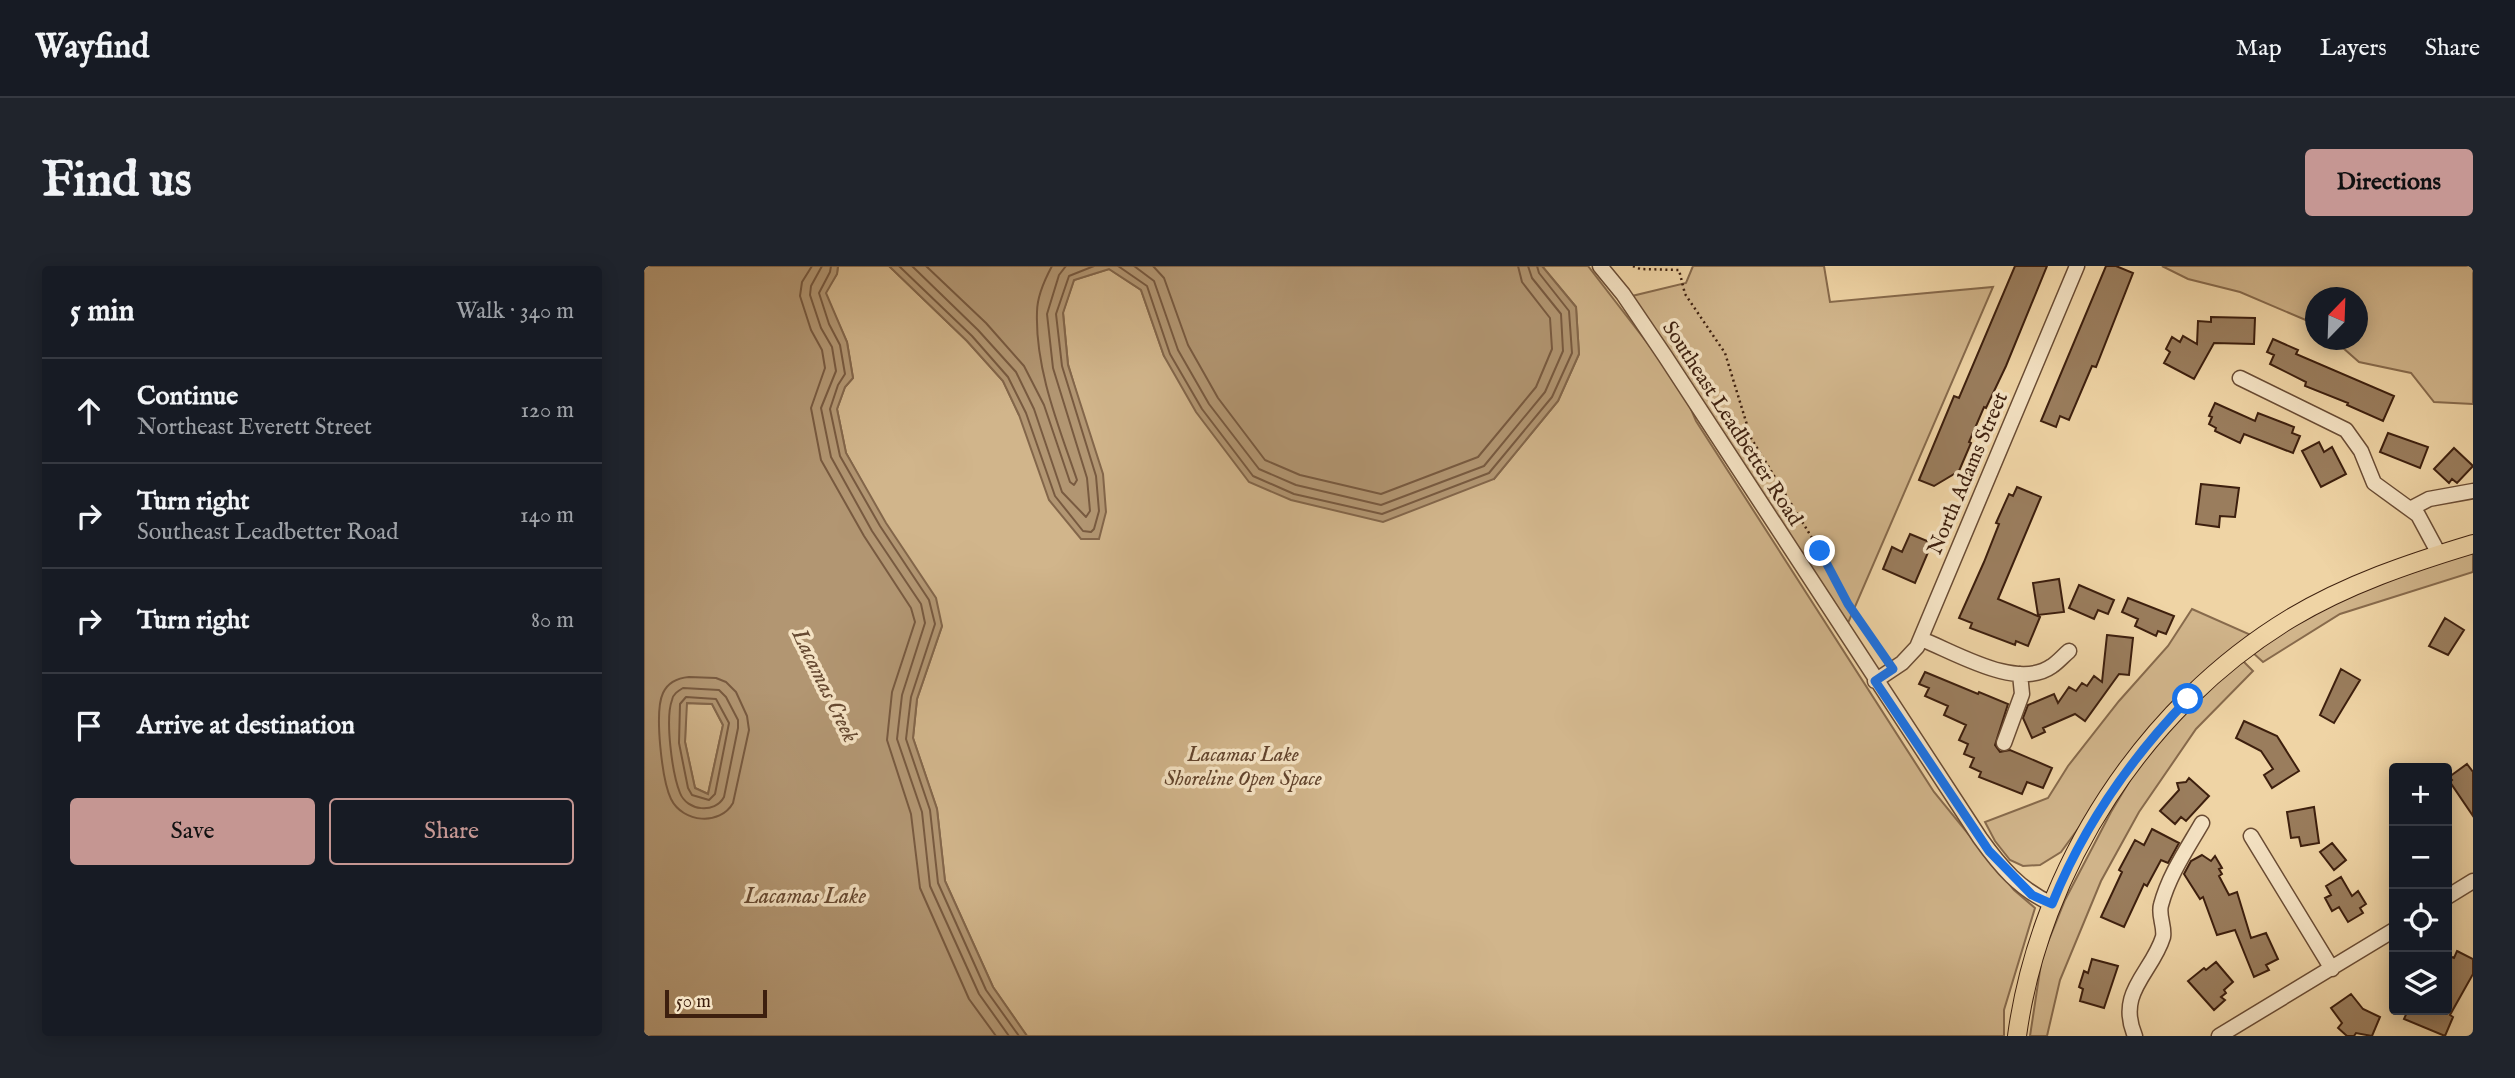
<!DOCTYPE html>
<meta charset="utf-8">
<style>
:root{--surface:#171b24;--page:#20242c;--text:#f1f3f6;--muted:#9ea1a6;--line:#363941;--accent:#c59692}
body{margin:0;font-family:"IM FELL English",serif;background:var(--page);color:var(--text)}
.controls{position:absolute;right:21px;bottom:21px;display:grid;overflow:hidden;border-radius:7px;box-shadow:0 4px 18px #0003}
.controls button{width:63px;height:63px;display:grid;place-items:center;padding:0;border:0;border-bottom:2px solid var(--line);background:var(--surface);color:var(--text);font:35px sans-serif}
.compass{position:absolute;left:1661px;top:21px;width:63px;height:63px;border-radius:50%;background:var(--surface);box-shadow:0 4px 18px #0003;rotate:23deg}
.scale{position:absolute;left:21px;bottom:18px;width:102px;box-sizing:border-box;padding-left:7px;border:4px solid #3d1f0e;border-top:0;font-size:19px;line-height:24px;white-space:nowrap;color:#3d1f0e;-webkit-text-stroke:5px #f5e3c4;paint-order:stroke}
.stop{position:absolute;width:21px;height:21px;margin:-16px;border:5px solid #1a73e8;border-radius:50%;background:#fff}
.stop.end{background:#1a73e8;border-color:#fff;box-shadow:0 2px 7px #0008}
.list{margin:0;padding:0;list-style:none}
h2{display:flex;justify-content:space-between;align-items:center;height:91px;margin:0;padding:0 28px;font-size:30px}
h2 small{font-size:23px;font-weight:400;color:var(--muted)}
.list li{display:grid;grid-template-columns:46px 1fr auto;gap:21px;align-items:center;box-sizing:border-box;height:105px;padding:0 28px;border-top:2px solid var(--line)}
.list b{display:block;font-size:26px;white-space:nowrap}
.list p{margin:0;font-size:23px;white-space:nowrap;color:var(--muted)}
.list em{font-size:23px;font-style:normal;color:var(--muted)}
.actions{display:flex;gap:14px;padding:21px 28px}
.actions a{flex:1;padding:16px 0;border:2px solid var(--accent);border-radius:7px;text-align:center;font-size:24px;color:var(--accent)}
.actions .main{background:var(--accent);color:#111}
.icon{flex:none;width:38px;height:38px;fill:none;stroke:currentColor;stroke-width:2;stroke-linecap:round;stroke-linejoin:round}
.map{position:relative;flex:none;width:1829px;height:770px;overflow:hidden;border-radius:7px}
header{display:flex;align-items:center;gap:42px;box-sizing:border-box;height:98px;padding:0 35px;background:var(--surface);border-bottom:2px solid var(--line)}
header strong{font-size:33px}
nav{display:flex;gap:38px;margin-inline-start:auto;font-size:24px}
.intro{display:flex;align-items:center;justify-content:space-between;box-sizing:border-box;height:168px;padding:0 42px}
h1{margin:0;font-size:49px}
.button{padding:18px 32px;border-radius:7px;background:var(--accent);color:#111;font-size:24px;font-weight:700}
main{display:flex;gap:42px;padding:0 42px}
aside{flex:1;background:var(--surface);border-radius:7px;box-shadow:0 4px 18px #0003}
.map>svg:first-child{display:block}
</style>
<header>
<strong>Wayfind</strong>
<nav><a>Map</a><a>Layers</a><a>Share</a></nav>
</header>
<div class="intro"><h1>Find us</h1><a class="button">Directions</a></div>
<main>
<aside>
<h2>5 min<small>Walk · 340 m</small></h2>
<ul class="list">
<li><svg class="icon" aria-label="ahead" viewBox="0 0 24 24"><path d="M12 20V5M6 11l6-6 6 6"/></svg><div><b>Continue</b><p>Northeast Everett Street</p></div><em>120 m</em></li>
<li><svg class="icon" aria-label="right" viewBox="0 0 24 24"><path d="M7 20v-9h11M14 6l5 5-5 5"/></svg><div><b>Turn right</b><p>Southeast Leadbetter Road</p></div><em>140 m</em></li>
<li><svg class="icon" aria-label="right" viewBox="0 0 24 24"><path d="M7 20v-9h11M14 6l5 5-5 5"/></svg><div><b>Turn right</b></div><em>80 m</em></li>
<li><svg class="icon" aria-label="arrive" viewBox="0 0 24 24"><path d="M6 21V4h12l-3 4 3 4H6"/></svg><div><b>Arrive at destination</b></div></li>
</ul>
<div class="actions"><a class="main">Save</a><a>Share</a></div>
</aside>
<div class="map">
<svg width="1829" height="770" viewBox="0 0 1829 770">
<rect width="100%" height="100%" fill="#efd4a5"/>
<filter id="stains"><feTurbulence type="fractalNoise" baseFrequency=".00286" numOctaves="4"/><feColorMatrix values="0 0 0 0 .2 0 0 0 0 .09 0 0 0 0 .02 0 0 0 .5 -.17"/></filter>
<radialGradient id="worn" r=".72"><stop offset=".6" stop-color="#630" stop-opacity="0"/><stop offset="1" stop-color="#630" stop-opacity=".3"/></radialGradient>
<path fill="#d1b58b" stroke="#876a4c" stroke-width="2" d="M194,0H245L323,75L359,115L375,149L440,153L424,98L419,46L430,14L465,3L497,24L520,90L850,213L914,135L935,88L932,41L898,0H944L1038,122L1052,155L1290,526L1370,624L1391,642L1360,744V770H383L349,721L301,615L293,543L269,472L273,433L298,360L202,187L193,143L201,121L209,112L203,76L181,27L193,8Z
M1049,0H1180L1186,36L1349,21L1204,357L1028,94L984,31L1042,17Z
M1518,0H1829V138L1790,136L1767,107L1715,96L1690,74H1714V32H1672L1671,58L1596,26L1544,13Z
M1829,286V306L1696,348L1619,396L1608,386L1693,332Z
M1548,343L1607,369L1442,552L1417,586L1396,599L1379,600L1366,594L1351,575L1341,556L1404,532L1424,500L1475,435L1524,380Z
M1598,394L1609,405L1552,463L1495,546L1457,615L1416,714L1403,770H1386L1398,691L1421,634L1467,546L1494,501L1536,450Z
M42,437L68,438L79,459L64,528L51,522L41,476Z"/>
<path fill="#b29672" stroke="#83664a" stroke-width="2" fill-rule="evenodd" d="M0,0H194L193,8L182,27L203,76L209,112L201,121L193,143L202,187L242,257L292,332L298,360L273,433L269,472L293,543L301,615L349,721L383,770H0ZM43,437L68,438L79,459L64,528L51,522L41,476Z
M245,0H898L932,41L935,88L914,135L850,213L739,256L647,234L605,216L552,146L520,90L497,24L465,3L430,14L419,47L424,99L459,208L462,246L455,273H437L405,234L375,149L359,115L323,75Z"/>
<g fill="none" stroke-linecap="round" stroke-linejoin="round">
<path stroke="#785a40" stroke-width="2" d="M168,0L158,16L156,30L167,64L178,84L181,102L167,142L177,194L220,270L267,342L271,356L248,426L243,474L267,548L276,622L325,733L352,770
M178,0L167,20L166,29L177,62L188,81L192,105L177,142L187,191L228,265L277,338L281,357L258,429L253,473L278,546L286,620L335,728L365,770
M187,0L186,6L175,27L185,58L196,79L201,108L194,119L186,143L196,190L236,260L285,334L291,358L267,431L262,473L286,544L294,617L342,724L375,770
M255,0L328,70L364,111L382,147L411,230L439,265L447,266L450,263L455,245L452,210L418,100L412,48L425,10L450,0
M268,0L334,64L372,106L390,143L418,226L442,251L446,245L443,212L409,102L403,48L415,9L422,0
M282,0L342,57L380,100L400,139L426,216L430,219L433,214C415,161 391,103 393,46C393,32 401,13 408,0
M474,0L503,20L526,88L558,143L609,210L650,228L738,248L845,207L908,131L928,87L925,45L895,7L893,0
M490,0L510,15L534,84L565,138L615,203L652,219L737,239L840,200L901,126L919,85L917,48L888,12L884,0
M509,0L520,12L544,79L574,132L621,194L656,209L737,228L834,191L892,121L908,83L906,52L878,16L874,0
M45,411L72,412L82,416L92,426L103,450L105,464L89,537C76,560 39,557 27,533C18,514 10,446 19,427C24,416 34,412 45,411Z
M39,422L75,424L82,431L94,454V462L80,531C71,548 43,545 36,527C28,507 21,453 28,434C29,428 34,425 39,422Z
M42,431L72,433L85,457L71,528L65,534L48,529L44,522L35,477L36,438Z"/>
</g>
<path fill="#9a7d5d" stroke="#3d1f0e" stroke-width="2" d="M1371,0H1403L1362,100L1342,142L1340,141L1325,176L1327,177L1315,205L1290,220L1275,214L1310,130L1315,132Z
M1462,0H1472L1489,7L1452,101L1448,100L1425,154L1416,150L1412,161L1397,155Z
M1567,51L1611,52L1610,78L1570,77L1550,113L1520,97L1526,86L1522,83L1528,71L1536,76L1539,70L1553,78L1554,55L1567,56Z
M1629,73L1654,84L1652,88L1750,130L1739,155L1703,139L1704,137L1661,120L1662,116L1626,98L1630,89L1623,86Z
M1571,137L1611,155L1614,147L1650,161L1648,167L1656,170L1649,187L1600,168L1596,177L1571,165L1572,162L1565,158L1568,151L1565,150Z
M1744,167L1784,181L1776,202L1736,186Z
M1675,176L1680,186L1688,181L1702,208L1677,221L1658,185Z
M1810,182L1829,200L1813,217L1808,213L1805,217L1790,203Z
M1557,218L1595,222L1591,251L1576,250L1575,261L1552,258Z
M1373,221L1397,231L1354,333L1396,351L1384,380L1372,375L1371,379L1326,362L1328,357L1315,352L1340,296L1355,258L1352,257L1365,228L1369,230Z
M1266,268L1288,277L1271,317L1239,303L1248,281L1258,286Z
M1415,313L1420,346L1394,349L1389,317Z
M1435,319L1470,334L1464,348L1454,344L1450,353L1425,342Z
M1484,332L1530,350L1522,368L1514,365L1512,370L1491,360L1494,353L1478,346Z
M1801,352L1820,364L1804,389L1785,380Z
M1463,369L1489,372L1485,409L1475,408L1441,455L1431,448L1399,462L1401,466L1388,472L1379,452L1384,439L1410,428L1414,437L1425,421L1432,425L1438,417L1443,420L1450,410L1458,416Z
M1697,403L1716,414L1690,457L1676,449Z
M1281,406L1334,428L1335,426L1364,438L1351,479L1356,486L1366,484L1408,502L1399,522L1383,516L1378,528L1335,511L1337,506L1326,501L1330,492L1320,488L1324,478L1315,474L1322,459L1300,449L1304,440L1281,430L1285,422L1275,418Z
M1600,455L1633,470L1655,505L1628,522L1620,509L1629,503L1617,485L1592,472Z
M1823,498L1829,506V550L1806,516L1808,514L1805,511Z
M1545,512L1565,530L1542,555L1537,551L1531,558L1516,545L1535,524L1533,517L1542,516Z
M1670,541L1675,577L1657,580L1655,571L1647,572L1643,546Z
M1508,563L1535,577L1524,597L1517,594L1503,620L1500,618L1480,661L1457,651L1478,606L1475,604L1491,574L1500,579Z
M1688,577L1702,594L1690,604L1676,586Z
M1558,589L1567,595L1571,590L1578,602L1575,603L1578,608L1575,610L1585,629L1593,626L1607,672L1622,667L1634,693L1622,699L1625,704L1610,711L1591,664L1573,669L1559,631L1556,633L1540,608L1547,595Z
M1697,611L1708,630L1714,625L1722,638L1716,642L1719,647L1704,656L1695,641L1688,645L1681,632L1687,629L1682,620Z
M1813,685L1829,693V708L1806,749L1809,751L1801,770L1760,753L1764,744H1803V689L1810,692Z
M1448,693L1474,700L1460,742L1436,735L1439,723L1435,721L1440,705L1444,707Z
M1572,696L1589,716L1580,724L1582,727L1577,731L1581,734L1570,744L1544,715L1560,702L1562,704Z
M1707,728L1719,743L1736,751L1728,770L1712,767L1710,770H1703L1694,762L1698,757L1687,742Z"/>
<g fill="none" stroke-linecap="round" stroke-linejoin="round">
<defs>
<path id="minor" d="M956,0L979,28L1021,90L1336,572C1356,600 1376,624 1408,638
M1596,112L1702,164L1717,185L1730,217L1774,249L1795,288
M1766,243L1785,233L1829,225
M1277,373C1311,386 1373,425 1408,400C1414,396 1419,390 1425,385
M1231,415L1258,397L1273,381L1433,0
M1360,477L1378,428L1376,408
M1607,570L1688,703
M1803,631L1829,615
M1491,770C1472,726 1508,707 1519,671C1521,661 1514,649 1517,639C1525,609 1543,583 1558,557
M1575,770L1750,664"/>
<path id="major" d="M1373,770C1396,602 1501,440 1647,352C1704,318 1766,297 1829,278"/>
</defs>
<use href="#minor" stroke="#6a4c34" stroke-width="17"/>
<use href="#major" stroke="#3d1f0e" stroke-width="20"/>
<path stroke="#3d1f0e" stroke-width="2.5" stroke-dasharray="2 3.5" stroke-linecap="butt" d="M989,0L996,3L1035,4L1041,28L1081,87L1107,172L1176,285L1204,338L1241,393"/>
<use href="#minor" stroke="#f5e3c4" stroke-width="14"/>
<use href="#major" stroke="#efd4a5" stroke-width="18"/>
</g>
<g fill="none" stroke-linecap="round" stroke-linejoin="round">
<path stroke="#1a73e8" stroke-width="9" d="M1176,285L1204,338L1249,403L1231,415L1345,585L1388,629L1408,638C1439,561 1487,492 1544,433"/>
</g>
<g text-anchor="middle" stroke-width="7" stroke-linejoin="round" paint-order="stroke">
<g font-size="21" fill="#3d1f0e" stroke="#f5e3c4">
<text transform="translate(1089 157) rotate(57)" y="7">Southeast Leadbetter Road</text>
<text transform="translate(1323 207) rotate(-67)" y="7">North Adams Street</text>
</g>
<g font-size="21" font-style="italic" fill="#62442d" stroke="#f5e3c4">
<text x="599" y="495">Lacamas Lake<tspan x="599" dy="24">Shoreline Open Space</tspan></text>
</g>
<g font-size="23" font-style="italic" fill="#664931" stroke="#f5e3c4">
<text transform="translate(182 419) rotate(64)" y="8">Lacamas Creek</text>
<text x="161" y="637">Lacamas Lake</text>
</g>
</g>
<rect width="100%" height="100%" filter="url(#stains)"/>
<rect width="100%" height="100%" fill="url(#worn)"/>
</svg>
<div class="controls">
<button>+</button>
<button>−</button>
<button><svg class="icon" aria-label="locate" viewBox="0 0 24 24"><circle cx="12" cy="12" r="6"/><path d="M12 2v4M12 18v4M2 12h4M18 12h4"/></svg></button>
<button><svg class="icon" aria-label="layers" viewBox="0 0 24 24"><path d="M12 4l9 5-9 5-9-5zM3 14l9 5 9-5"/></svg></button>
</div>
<svg class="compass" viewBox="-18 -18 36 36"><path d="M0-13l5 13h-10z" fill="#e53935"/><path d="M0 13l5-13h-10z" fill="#9ea1a6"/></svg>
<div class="scale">50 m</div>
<div class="stop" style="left:1544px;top:433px"></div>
<div class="stop end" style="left:1176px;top:285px"></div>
</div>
</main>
